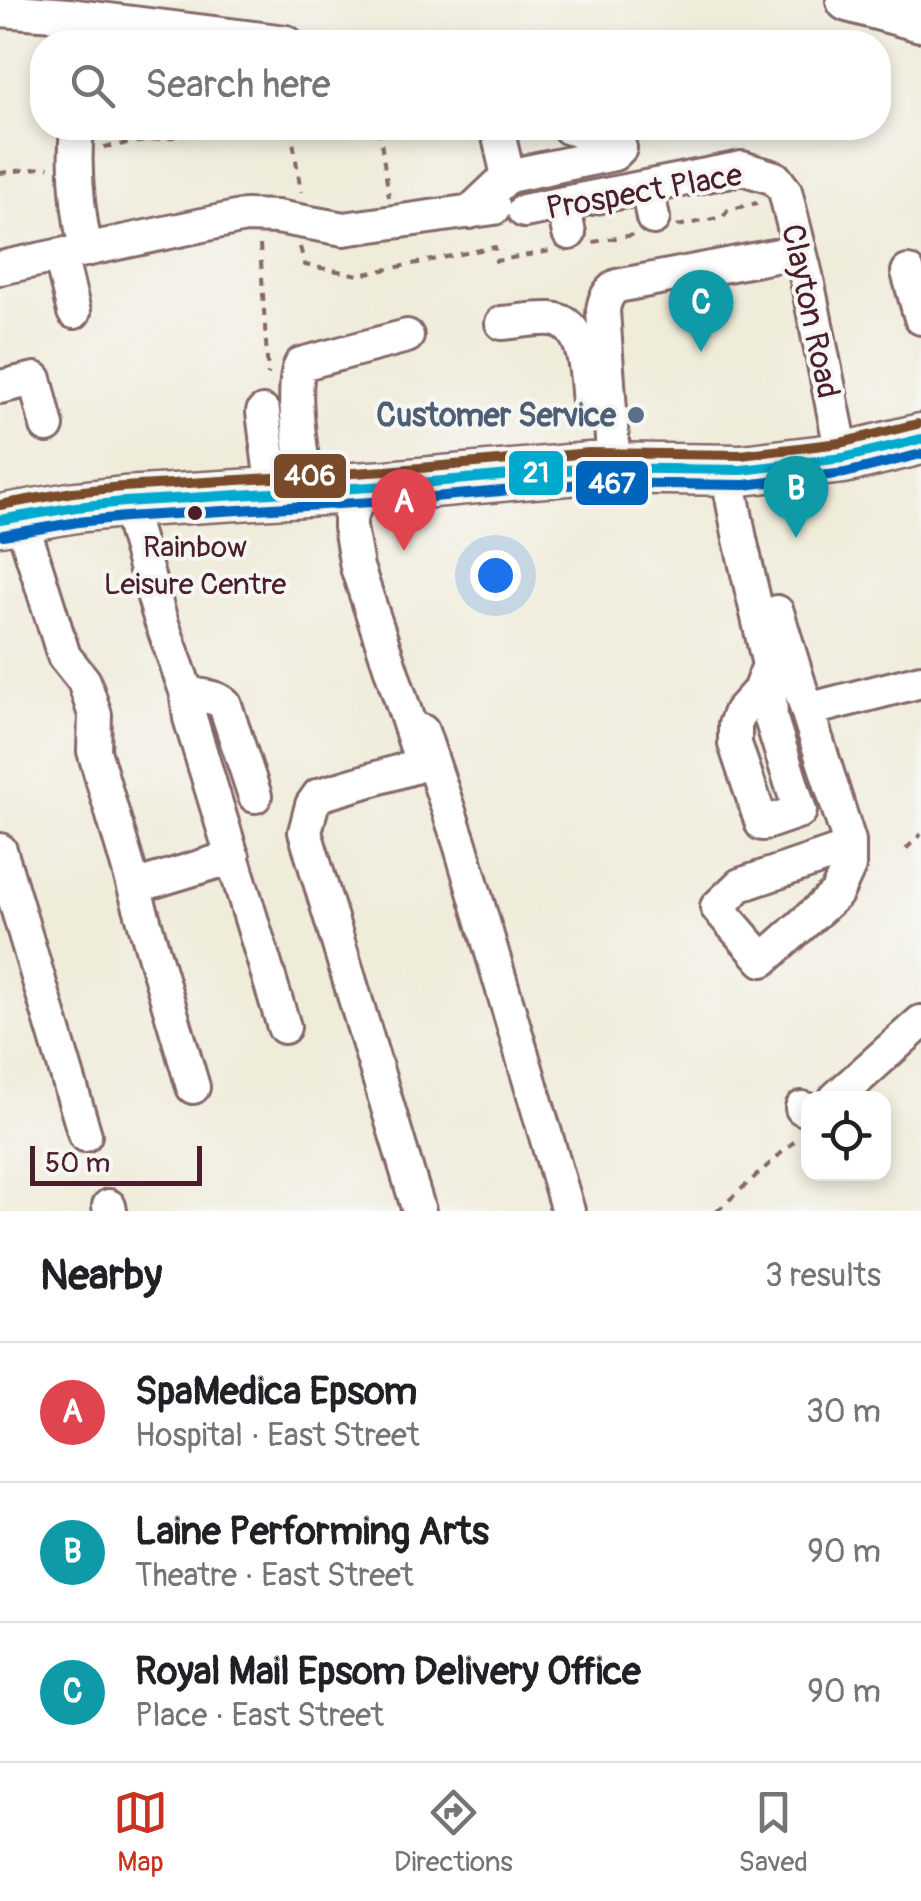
<!DOCTYPE html>
<meta charset="utf-8">
<style>
:root{--surface:#fff;--page:#f6f6f6;--text:#202124;--muted:#757577;--line:#e0e0e0;--accent:#c8321e}
body{margin:0;font-family:Pangolin,sans-serif;background:var(--page);color:var(--text)}
.controls{position:absolute;right:30px;bottom:30px;display:grid;overflow:hidden;border-radius:20px;box-shadow:0 5px 15px #0003}
.controls button{width:90px;height:90px;display:grid;place-items:center;padding:0;border:0;border-bottom:2px solid var(--line);background:var(--surface);color:var(--text);font:50px sans-serif}
.scale{position:absolute;left:30px;bottom:25px;width:172px;box-sizing:border-box;padding-left:10px;border:5px solid #4a1f2b;border-top:0;font-size:28px;line-height:35px;white-space:nowrap;color:#4a1f2b;-webkit-text-stroke:8px #f6f6f2;paint-order:stroke}
.you{position:absolute;left:495px;top:575px;width:35px;height:35px;margin:-25px;border:8px solid #fff;border-radius:50%;background:#1a73e8;box-shadow:0 0 0 15px #1a73e833}
.badge{display:grid;place-items:center;width:65px;height:65px;border-radius:50%;background:var(--accent);color:#fff;font-size:32px;font-weight:700}
.pin{position:absolute;translate:-50% -82px;filter:drop-shadow(0 2px 5px #0008)}
.pin::after{content:'';position:absolute;top:52px;width:35px;height:30px;background:inherit;clip-path:polygon(0 0,100% 0,50% 100%)}
.list{margin:0;padding:0;list-style:none}
h2{display:flex;justify-content:space-between;align-items:center;height:130px;margin:0;padding:0 40px;font-size:42px}
h2 small{font-size:32px;font-weight:400;color:var(--muted)}
.list li{display:grid;grid-template-columns:65px 1fr auto;gap:30px;align-items:center;box-sizing:border-box;height:140px;padding:0 40px;border-top:2px solid var(--line)}
.list b{display:block;font-size:38px;white-space:nowrap}
.list p{margin:0;font-size:32px;white-space:nowrap;color:var(--muted)}
.list em{font-size:32px;font-style:normal;color:var(--muted)}
.icon{flex:none;width:55px;height:55px;fill:none;stroke:currentColor;stroke-width:2;stroke-linecap:round;stroke-linejoin:round}
.map{position:relative;flex:none;width:921px;height:1211px;overflow:hidden}
.search{position:absolute;background:var(--surface);box-shadow:0 5px 15px #0003;left:30px;right:30px;top:30px;height:110px;display:flex;align-items:center;gap:25px;box-sizing:border-box;padding:0 35px;border-radius:40px;color:var(--muted);font-size:38px}
.sheet{height:550px;background:var(--surface)}
nav{display:flex;justify-content:space-around;align-items:center;box-sizing:border-box;height:140px;border-top:2px solid var(--line);background:var(--surface);font-size:28px;color:var(--muted)}
nav a{display:grid;justify-items:center;gap:5px}
nav .on{color:var(--accent)}
.map>svg:first-child{display:block}
</style>
<div class="map">
<svg width="921" height="1211" viewBox="0 0 921 1211">
<rect width="100%" height="100%" fill="#f6f6f2"/>
<filter id="ink" filterUnits="userSpaceOnUse"><feTurbulence type="fractalNoise" baseFrequency=".01" numOctaves="2"/><feDisplacementMap in="SourceGraphic" scale="20" xChannelSelector="R" yChannelSelector="G"/><feConvolveMatrix kernelMatrix="1 2 1 2 8 2 1 2 1" color-interpolation-filters="sRGB"/></filter>
<filter id="wash" filterUnits="userSpaceOnUse"><feTurbulence type="fractalNoise" baseFrequency=".0048" numOctaves="4" result="noise"/><feDisplacementMap in="SourceGraphic" scale="40" xChannelSelector="R" yChannelSelector="G"/><feGaussianBlur stdDeviation="2.25" result="paint"/><feColorMatrix in="noise" values="0 0 0 0 0 0 0 0 0 0 0 0 0 0 0 0 0 1.4 0 .05"/><feComposite in="paint" operator="in"/></filter>
<g filter="url(#wash)">
<rect width="100%" height="100%" fill="#f0ecda"/>
</g>
<g filter="url(#ink)">
<g fill="none" stroke-linecap="round" stroke-linejoin="round">
<defs>
<path id="minor" d="M0,10L68,15
M69,42L68,15L286,42
M77,128C73,170 77,208 86,250
M497,128L508,176
M647,187L653,218
M563,204L569,233
M524,211L742,168L775,178L785,191L806,275L843,458
M470,212L508,176L614,154L620,148L614,141L569,128
M60,255L74,312
M0,268L245,216L277,217L344,229L494,208
M908,272L921,318
M502,323C517,322 535,318 551,319C588,322 587,381 589,408
M0,387L35,379L47,426
M263,412L273,492
M614,468L603,311C604,300 608,292 617,286L800,251
M727,471L740,539L769,665L759,691L740,712L735,725V744L762,824L800,811L771,719L769,665
M306,490C303,460 289,389 301,364L407,336
M124,502L133,525L160,618L186,691C200,699 212,693 225,705L255,796
M354,509L350,517V527L357,567L419,754L414,767L319,795L312,805L305,832L419,1211
M20,516L64,656L84,681L95,715L94,751L193,1087
M777,612L807,710L921,681
M186,689L190,718L284,1027
M807,710L849,841V866L836,894L763,960L717,907L740,885L849,848
M422,731L460,844L568,1211
M0,850L85,1135
M134,887L233,857
M836,1098L921,1022
M802,1108L808,1110
M109,1206L110,1211"/>
<path id="major" d="M848,0L921,20"/>
<path id="highway" d="M0,520L76,507L124,502L387,486L590,468L742,470L843,458L921,439"/>
</defs>
<use href="#minor" stroke="#846768" stroke-width="38"/>
<use href="#major" stroke="#846768" stroke-width="48"/>
<use href="#highway" stroke="#846768" stroke-width="55"/>
<path stroke="#846768" stroke-width="4" stroke-dasharray="8 8" stroke-linecap="butt" d="M291,128L301,192
M379,128L389,197
M104,147L234,128
M0,173L49,167
M677,226L723,217L728,210L757,203
M593,242L633,235
M260,245L268,375
M300,247L305,265L359,275L495,247L496,261L550,251
M906,849L921,834
M717,1211L798,1138"/>
<use href="#minor" stroke="#fff" stroke-width="32"/>
<use href="#major" stroke="#fff" stroke-width="42"/>
<use href="#highway" stroke="#fff" stroke-width="50"/>
<defs>
<path id="bus-1" d="M0,520L76,507L124,502L387,486L590,468L742,470L843,458L921,439"/>
<path id="bus-2" d="M3,535L78,522L125,517L388,501L591,483L744,485L845,473L921,454"/>
<path id="bus-3" d="M0,505L73,492L122,487L386,471L589,453L741,455L840,443L917,424"/>
</defs>
<use href="#bus-1" stroke="#f6f6f2" stroke-width="18"/>
<use href="#bus-2" stroke="#f6f6f2" stroke-width="18"/>
<use href="#bus-3" stroke="#f6f6f2" stroke-width="18"/>
<use href="#bus-1" stroke="#00a9ce" stroke-width="10"/>
<use href="#bus-2" stroke="#0065bd" stroke-width="10"/>
<use href="#bus-3" stroke="#7a4b2a" stroke-width="10"/>
</g>
</g>
<circle fill="#5c6f8a" stroke="#f6f6f2" stroke-width="4" cx="636" cy="415" r="10"/>
<circle fill="#4a1f2b" stroke="#f6f6f2" stroke-width="4" cx="195" cy="513" r="9"/>
<g text-anchor="middle" stroke-width="8" stroke-linejoin="round" paint-order="stroke">
<g font-size="30" fill="#4a1f2b" stroke="#f6f6f2">
<text x="195" y="557">Rainbow<tspan x="195" dy="37">Leisure Centre</tspan></text>
</g>
<g font-size="32" fill="#4a1f2b" stroke="#f6f6f2">
<text transform="translate(644 191) rotate(-10)" y="11">Prospect Place</text>
<text transform="translate(811 311) rotate(78)" y="11">Clayton Road</text>
</g>
<g font-size="32" font-weight="bold" fill="#4e5e75" stroke="#f6f6f2" text-anchor="end">
<text x="616" y="426">Customer Service</text>
</g>
</g>
<g stroke="#f6f6f2" stroke-width="4">
<rect x="507" y="449" width="58" height="48" rx="10" fill="#00a9ce"/>
<rect x="272" y="452" width="76" height="48" rx="10" fill="#7a4b2a"/>
<rect x="574" y="459" width="76" height="48" rx="10" fill="#0065bd"/>
</g>
<g font-size="28" text-anchor="middle" font-weight="bold" fill="#fff">
<text x="536" y="482">21</text>
<text x="310" y="485">406</text>
<text x="612" y="493">467</text>
</g>
</svg>
<div class="controls">
<button><svg class="icon" aria-label="locate" viewBox="0 0 24 24"><circle cx="12" cy="12" r="6"/><path d="M12 2v4M12 18v4M2 12h4M18 12h4"/></svg></button>
</div>
<div class="scale">50 m</div>
<div class="you"></div>
<div class="pin badge" style="left:404px;top:551px;background:#e0444e">A</div>
<div class="pin badge" style="left:796px;top:538px;background:#0f9aa8">B</div>
<div class="pin badge" style="left:701px;top:352px;background:#0f9aa8">C</div>
<div class="search"><svg class="icon" aria-label="search" viewBox="0 0 24 24"><circle cx="10" cy="10" r="6"/><path d="M15 15l6 6"/></svg>Search here</div>
</div>
<section class="sheet">
<h2>Nearby<small>3 results</small></h2>
<ul class="list">
<li><span class="badge" style="background:#e0444e">A</span><div><b>SpaMedica Epsom</b><p>Hospital · East Street</p></div><em>30 m</em></li>
<li><span class="badge" style="background:#0f9aa8">B</span><div><b>Laine Performing Arts</b><p>Theatre · East Street</p></div><em>90 m</em></li>
<li><span class="badge" style="background:#0f9aa8">C</span><div><b>Royal Mail Epsom Delivery Office</b><p>Place · East Street</p></div><em>90 m</em></li>
</ul>
</section>
<nav>
<a class="on"><svg class="icon" aria-label="map" viewBox="0 0 24 24"><path d="M3 6l6-2 6 2 6-2v14l-6 2-6-2-6 2zM9 4v14M15 6v14"/></svg>Map</a>
<a><svg class="icon" aria-label="directions" viewBox="0 0 24 24"><path d="M12 3l9 9-9 9-9-9zM9 14v-3h6M13 9l2 2-2 2"/></svg>Directions</a>
<a><svg class="icon" aria-label="saved" viewBox="0 0 24 24"><path d="M7 4h10v16l-5-4-5 4z"/></svg>Saved</a>
</nav>
